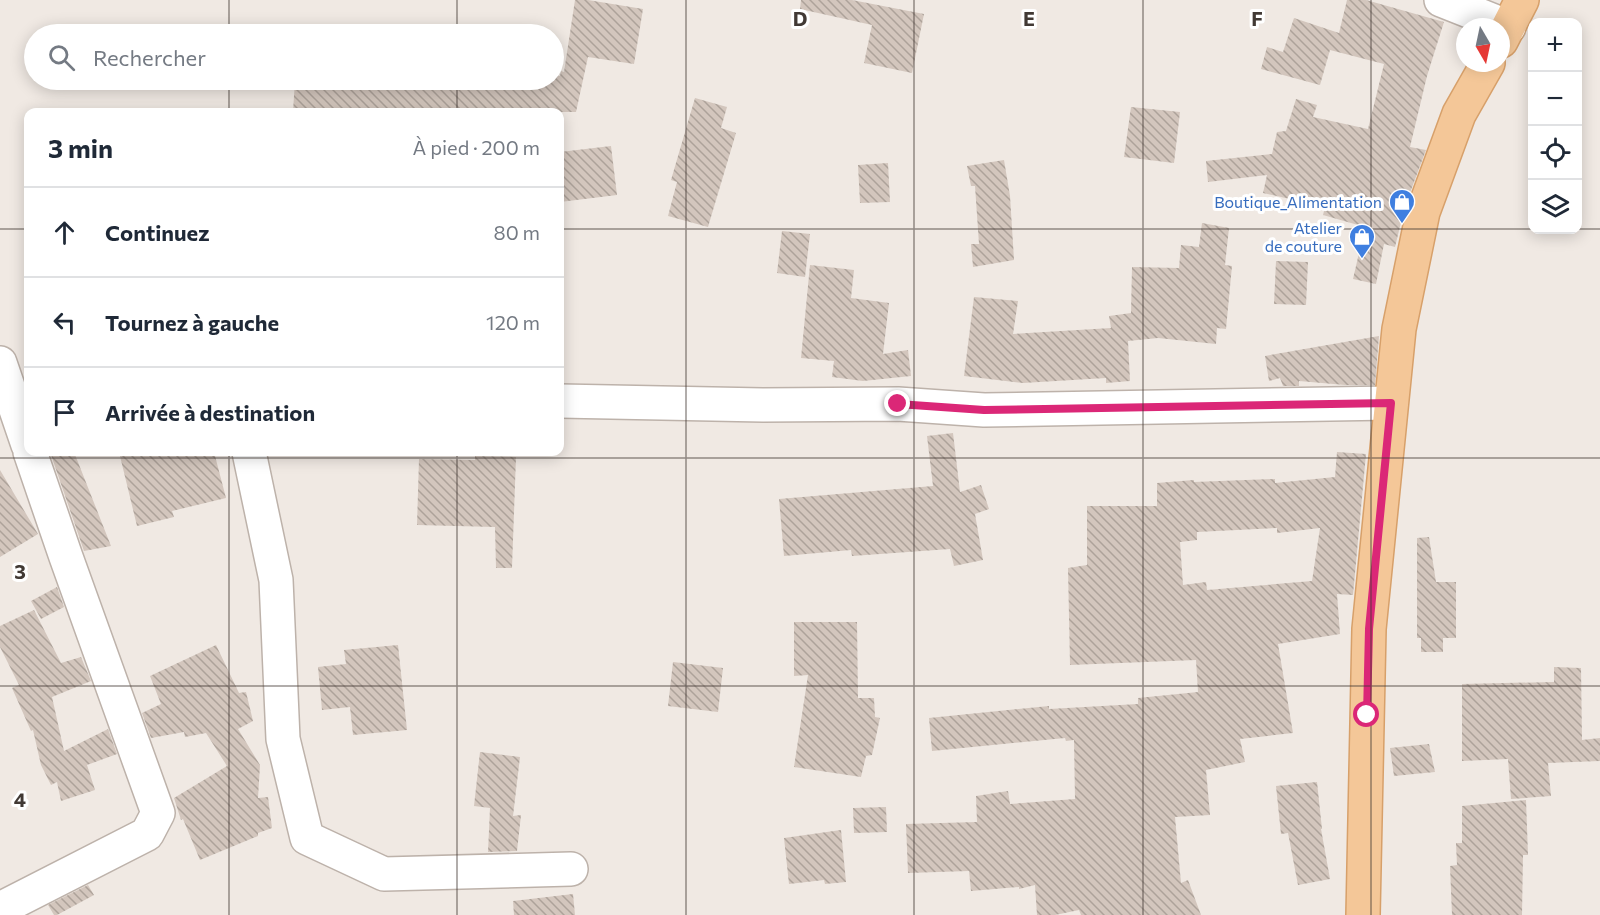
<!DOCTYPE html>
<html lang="fr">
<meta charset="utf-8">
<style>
:root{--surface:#fff;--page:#f6f6f7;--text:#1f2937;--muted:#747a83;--line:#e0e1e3}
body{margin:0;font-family:Commissioner,sans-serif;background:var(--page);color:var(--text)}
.controls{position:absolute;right:18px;top:18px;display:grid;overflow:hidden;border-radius:12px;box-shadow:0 3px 15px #0003}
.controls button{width:54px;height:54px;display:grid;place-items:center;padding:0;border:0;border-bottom:2px solid var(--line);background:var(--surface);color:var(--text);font:30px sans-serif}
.compass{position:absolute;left:1456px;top:18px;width:54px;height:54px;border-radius:50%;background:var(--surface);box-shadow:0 3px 15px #0003;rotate:171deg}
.stop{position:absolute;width:18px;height:18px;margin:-14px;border:4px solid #db2777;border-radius:50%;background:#fff}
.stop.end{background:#db2777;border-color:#fff;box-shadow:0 2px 6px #0008}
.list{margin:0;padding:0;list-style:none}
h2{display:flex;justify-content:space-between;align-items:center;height:78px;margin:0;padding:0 24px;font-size:26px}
h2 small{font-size:20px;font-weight:400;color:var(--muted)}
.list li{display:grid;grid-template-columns:39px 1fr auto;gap:18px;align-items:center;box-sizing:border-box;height:90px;padding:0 24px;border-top:2px solid var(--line)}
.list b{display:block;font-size:22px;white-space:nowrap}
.list em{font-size:20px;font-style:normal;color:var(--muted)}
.icon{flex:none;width:33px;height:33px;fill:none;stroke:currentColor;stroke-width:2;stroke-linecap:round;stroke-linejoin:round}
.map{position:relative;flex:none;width:1600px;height:915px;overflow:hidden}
.search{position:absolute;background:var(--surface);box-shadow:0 3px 15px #0003;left:24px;top:24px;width:540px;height:66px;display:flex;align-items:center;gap:15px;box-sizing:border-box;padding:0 21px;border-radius:33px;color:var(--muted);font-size:22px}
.panel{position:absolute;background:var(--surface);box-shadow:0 3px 15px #0003;left:24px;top:108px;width:540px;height:348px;border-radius:12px}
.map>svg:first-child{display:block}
</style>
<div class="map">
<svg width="1600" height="915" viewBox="0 0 1600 915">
<defs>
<pattern id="building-back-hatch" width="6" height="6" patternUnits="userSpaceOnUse" patternTransform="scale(1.5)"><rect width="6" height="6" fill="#d3c6bd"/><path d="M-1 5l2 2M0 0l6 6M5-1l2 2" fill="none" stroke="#ada29a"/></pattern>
</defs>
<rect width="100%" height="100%" fill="#f0e9e3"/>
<path fill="url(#building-back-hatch)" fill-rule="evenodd" d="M575,0H588L643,9L634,64L588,57L576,112H293L295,80L415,84V80H554V75L560,76L561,71L564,72Z
M801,0H852L924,14L912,73L864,63L872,25L800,9Z
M1347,0H1366L1444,22L1427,76L1410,147L1426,150L1405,206L1395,247L1384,244L1376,284L1353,279L1365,227L1323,215L1325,207L1263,193L1267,175L1208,182L1206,161L1272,154L1277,132L1286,131L1296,99L1317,105L1313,117L1368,129L1384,64L1330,50L1320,85L1261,69L1267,47L1283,52L1294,18L1339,33Z
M695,98L727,107L721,128L736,133L708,227L668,216L677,182L671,180Z
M1131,107L1180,112L1174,163L1124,157Z
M611,146L617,195L560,202V152Z
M1004,160L1010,196L1014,260L973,267L971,244H979L975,186H971L967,166Z
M888,163L890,202L860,203L858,165Z
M1202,223L1229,228L1225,265L1232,266L1226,329L1217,328L1216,344L1158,338L1128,341L1130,381L1106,383V378L1023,383L964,376L974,297L1018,301L1013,334L1111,328L1109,316L1131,313L1132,267L1179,268L1181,245L1199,247Z
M782,231L810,234L805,277L777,273Z
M1276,261L1308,262L1306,305L1274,304Z
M810,265L854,270L851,298L889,303L883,354L908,350L911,376L863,381L832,377L834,361L801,358Z
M1379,336L1375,385H1345L1299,381V386H1283L1280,378L1269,381L1265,356Z
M953,433L960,492L981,485L989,509L975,514L983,560L954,566L950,549L852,556L851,550L784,556L779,499L933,486L927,436Z
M50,452H74L111,546L84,551Z
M119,452H214L226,498L172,511L174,517L137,526Z
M1337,452L1366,454L1353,595L1337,594L1340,634L1278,644L1293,733L1240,739L1245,762L1206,770L1210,815L1175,817L1181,883L1188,880L1201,915H1081L1079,910L1055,915H1037L1035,885L1019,889V887L971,891L969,871L908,873L906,824L977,822L976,796L1008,791L1010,804L1075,799L1074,740L1066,741L1065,738L932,751L929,718L1049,706V709L1138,704V698L1198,692L1196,660L1070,665L1068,568L1087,565V506H1157V483L1194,480V482L1275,479V483L1335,477ZM1277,528V533L1320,528L1312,581L1207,590L1206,582L1183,585L1180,542L1197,540V532Z
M475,456L516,457L512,568H496L495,527L417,525L419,459L475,460Z
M0,470L38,534L0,557Z
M1429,537L1436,582H1456V638H1443V652H1421V638H1417V538Z
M57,587L64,607L41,619L31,601Z
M34,610L61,663L81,657L91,681L52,697L64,751L108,729L117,754L87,765L95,790L61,801L57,782L51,785L41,765L33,730L31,731L12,688L19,685L0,647V626Z
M794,622H857L858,698H874L875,717L880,718L872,755L866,756L861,777L794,767L808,675L794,676Z
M216,645L239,693L246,692L253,721L238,729L260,765L258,798L268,797L272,828L258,833V836L200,860L183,819L181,820L174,798L227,766L206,733L185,737L184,732L151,738L142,713L161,704L150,676Z
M398,645L407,730L353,735L350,707L322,710L318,667L346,664L344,650Z
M673,662L723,668L718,712L668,706Z
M1554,667L1581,668L1582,740L1600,738V761L1548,763L1551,796L1511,799L1508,759L1462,761V684L1554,682Z
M1429,744L1435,772L1394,776L1390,748Z
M480,752L520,757L513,816L521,815L517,851L488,852L490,808L474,806Z
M1317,782L1322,829H1321L1330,879L1298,885L1288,833L1281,834L1276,786Z
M1526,800L1528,855H1523L1522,915H1452L1450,866L1457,865L1456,843H1462V806Z
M886,807L887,832L854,833L853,808Z
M841,830L846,882L825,884L824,880L789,884L784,838Z
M88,885L94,895L57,915H54L48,905Z
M573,894L575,915H514L513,901Z"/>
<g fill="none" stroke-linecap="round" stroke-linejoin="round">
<defs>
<path id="minor" d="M1441,0L1509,27
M0,363L28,445
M560,401L763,405L898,404L984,410L1391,403
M249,452L276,580L283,739L307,838L384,874L571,869
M2,908L147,834L158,813L66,557L30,452"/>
<path id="major" d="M1501,41L1522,0
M1363,915L1369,629L1399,329L1423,212L1459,114L1488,63"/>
</defs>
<use href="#minor" stroke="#bdb2aa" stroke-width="36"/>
<use href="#major" stroke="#d7a06a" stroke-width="36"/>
<use href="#minor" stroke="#fff" stroke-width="33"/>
<use href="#major" stroke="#f4c798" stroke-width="33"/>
</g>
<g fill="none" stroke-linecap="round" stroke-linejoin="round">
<path stroke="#db2777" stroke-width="8" d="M898,404L984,410L1391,403L1369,629L1367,715"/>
</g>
<path fill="none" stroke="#413934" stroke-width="1.5" stroke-opacity="0.55" d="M229,0V34M457,0V34M686,0V915M914,0V915M1143,0V915M1371,0V915M229,80V112M457,80V112M0,229H28M560,229H1532M1578,229H1600M229,452V915M457,452V915M0,458H1600M0,686H1600"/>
<defs>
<symbol id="shop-pin" viewBox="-11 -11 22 30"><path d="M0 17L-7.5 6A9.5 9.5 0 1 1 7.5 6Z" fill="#3f7fe0" stroke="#fff"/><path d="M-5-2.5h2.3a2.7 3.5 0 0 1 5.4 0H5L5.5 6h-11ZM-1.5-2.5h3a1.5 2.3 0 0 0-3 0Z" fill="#fff"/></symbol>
</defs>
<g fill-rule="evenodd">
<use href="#shop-pin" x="1387" y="187" width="30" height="40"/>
<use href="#shop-pin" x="1347" y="222" width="30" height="40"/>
</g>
<g text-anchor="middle" stroke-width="6" stroke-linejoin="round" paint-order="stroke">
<g font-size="16" fill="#366cbe" stroke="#fff" text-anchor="end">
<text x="1382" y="208">Boutique_Alimentation</text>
<text x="1342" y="234">Atelier<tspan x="1342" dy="18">de couture</tspan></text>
</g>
</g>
<g font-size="20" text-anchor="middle" font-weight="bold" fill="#413934" stroke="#fff" stroke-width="6" stroke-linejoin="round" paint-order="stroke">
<text x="800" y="26">D</text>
<text x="1029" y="26">E</text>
<text x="1257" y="26">F</text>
<text x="20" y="579">3</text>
<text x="20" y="807">4</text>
</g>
</svg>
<div class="controls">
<button>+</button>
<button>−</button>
<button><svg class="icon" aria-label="locate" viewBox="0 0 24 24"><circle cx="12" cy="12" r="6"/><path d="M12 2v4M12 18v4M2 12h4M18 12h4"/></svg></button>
<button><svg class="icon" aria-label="layers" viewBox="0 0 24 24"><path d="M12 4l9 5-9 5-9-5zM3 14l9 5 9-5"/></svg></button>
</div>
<svg class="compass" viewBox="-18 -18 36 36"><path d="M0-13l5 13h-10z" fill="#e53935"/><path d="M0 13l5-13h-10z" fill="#747a83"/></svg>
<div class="stop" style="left:1367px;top:715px"></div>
<div class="stop end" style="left:898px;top:404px"></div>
<div class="search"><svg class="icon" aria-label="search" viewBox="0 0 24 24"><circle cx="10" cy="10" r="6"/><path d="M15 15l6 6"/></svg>Rechercher</div>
<section class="panel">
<h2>3 min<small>À pied · 200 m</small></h2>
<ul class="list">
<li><svg class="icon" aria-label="ahead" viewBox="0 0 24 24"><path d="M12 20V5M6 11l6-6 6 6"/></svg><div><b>Continuez</b></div><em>80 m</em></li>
<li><svg class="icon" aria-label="left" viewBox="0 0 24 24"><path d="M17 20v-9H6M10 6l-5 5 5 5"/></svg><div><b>Tournez à gauche</b></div><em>120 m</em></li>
<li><svg class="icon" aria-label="arrive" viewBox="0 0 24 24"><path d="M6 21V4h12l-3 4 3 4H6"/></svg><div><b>Arrivée à destination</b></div></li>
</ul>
</section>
</div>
